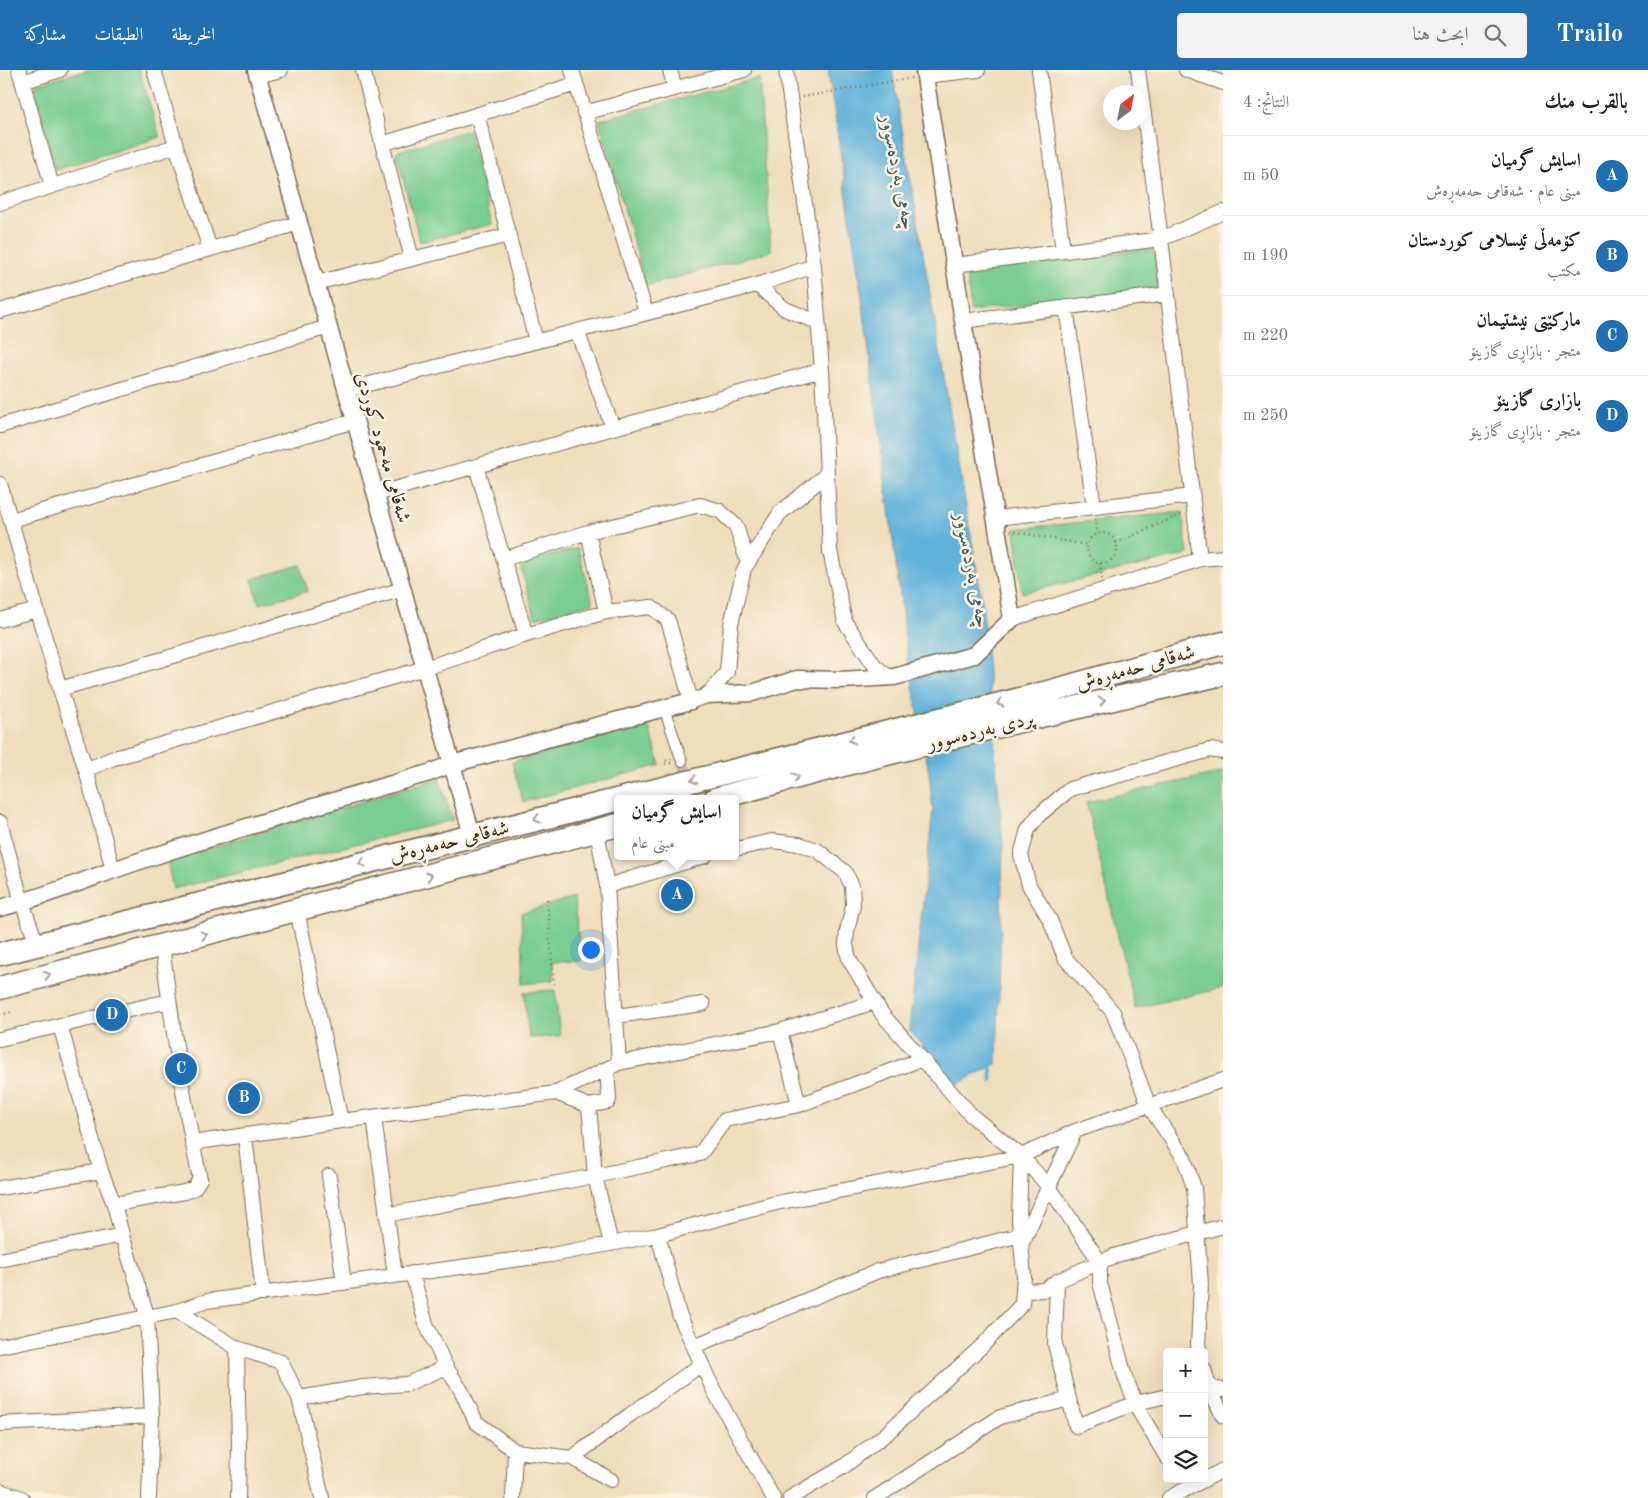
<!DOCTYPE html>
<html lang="ar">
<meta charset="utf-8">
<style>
:root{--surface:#fff;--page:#f2f2f2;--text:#222;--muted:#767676;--line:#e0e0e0;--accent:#1f6fb2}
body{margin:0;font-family:"Old Standard TT",Amiri,serif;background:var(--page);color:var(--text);direction:rtl}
.controls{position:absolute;right:15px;bottom:15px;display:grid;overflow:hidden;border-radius:5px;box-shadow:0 5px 20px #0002}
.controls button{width:45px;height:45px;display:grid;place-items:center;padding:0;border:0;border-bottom:1px solid var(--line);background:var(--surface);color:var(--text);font:25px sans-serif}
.compass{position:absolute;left:1103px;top:15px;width:45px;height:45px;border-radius:50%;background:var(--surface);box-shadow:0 5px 20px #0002;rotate:32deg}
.you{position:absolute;left:590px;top:879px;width:18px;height:18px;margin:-12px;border:4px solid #fff;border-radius:50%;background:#1a73e8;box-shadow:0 0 0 8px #1a73e833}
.badge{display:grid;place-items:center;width:32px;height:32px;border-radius:50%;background:var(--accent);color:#fff;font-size:16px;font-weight:700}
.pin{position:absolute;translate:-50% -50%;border:2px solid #fff;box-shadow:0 1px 5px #0006}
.popup{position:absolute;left:614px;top:725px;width:125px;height:65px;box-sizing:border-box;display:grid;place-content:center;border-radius:5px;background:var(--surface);filter:drop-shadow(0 1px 4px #0005);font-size:16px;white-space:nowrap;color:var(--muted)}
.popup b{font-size:19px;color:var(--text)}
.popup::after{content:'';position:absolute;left:50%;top:100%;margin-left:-10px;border:10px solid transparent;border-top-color:var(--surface)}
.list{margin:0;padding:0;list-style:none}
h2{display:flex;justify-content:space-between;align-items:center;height:65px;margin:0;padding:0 20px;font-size:21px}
h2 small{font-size:16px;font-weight:400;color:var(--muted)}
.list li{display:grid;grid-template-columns:32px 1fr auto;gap:15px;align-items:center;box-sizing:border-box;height:80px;padding:0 20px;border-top:1px solid var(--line)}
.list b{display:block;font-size:19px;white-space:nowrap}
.list p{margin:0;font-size:16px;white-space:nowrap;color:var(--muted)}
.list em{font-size:16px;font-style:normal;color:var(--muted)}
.icon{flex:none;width:28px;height:28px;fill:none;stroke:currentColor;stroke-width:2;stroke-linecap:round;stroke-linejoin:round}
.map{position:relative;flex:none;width:1223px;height:1428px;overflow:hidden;direction:ltr}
header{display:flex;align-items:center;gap:30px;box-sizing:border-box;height:70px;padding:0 25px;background:var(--accent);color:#fff}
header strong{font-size:24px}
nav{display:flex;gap:28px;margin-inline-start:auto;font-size:18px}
.search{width:350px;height:45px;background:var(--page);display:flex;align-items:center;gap:12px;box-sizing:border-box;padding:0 18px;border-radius:5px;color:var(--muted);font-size:19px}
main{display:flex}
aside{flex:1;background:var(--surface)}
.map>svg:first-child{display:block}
</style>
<header>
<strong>Trailo</strong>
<div class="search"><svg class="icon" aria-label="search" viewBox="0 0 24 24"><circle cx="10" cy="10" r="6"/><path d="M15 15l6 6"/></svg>ابحث هنا</div>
<nav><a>الخريطة</a><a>الطبقات</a><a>مشاركة</a></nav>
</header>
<main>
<aside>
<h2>بالقرب منك<small>النتائج: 4</small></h2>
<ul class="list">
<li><span class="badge">A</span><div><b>اسايش گرميان</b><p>مبنى عام · شەقامی حەمەڕەش</p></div><em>50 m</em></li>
<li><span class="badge">B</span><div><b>کۆمەڵی ئیسلامی کوردستان</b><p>مكتب</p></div><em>190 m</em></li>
<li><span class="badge">C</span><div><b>مارکێتی نیشتیمان</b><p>متجر · بازاڕی گازینۆ</p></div><em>220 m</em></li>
<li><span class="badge">D</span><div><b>بازاری گازینۆ</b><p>متجر · بازاڕی گازینۆ</p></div><em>250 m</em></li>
</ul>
</aside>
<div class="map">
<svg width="1223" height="1428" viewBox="0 0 1223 1428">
<rect width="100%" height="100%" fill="#fcf5e5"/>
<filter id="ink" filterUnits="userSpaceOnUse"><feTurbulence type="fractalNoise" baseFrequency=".02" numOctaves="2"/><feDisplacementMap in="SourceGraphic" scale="10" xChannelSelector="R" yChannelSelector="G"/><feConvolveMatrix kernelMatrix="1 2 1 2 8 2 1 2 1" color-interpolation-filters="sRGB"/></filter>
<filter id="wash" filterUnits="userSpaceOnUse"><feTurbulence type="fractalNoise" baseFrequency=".0096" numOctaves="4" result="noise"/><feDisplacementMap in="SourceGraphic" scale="20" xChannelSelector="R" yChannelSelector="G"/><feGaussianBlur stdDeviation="1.12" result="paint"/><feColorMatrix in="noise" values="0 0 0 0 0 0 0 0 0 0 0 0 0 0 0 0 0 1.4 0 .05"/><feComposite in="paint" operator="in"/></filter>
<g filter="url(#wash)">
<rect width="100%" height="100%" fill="#efdebc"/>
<path fill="#7ace91" stroke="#5a7c58" d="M87,0H139L160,67L55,100L34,15Z
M759,8L771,181L646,216L599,50Z
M468,60L492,154L420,172L396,82Z
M1154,178L1159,218L971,241L966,201Z
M1182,442L1188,484L1022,523L1015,459Z
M578,478L593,533L535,548L520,494Z
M300,495L308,521L259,534L252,509Z
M648,653L660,695L523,732L512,692Z
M1223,702V918L1135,938L1086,732Z
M439,708L453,750L173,819L167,791Z
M574,828L581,891L552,892L553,911L524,914L521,843Z
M555,920L560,966L529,968L524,922Z"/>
<path fill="#5fb2da" stroke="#4d6e7c" d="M828,0H892L982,531L1003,775L997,993L956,1015L909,960L933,740L929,703L908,589L863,235Z"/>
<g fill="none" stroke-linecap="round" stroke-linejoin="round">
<path stroke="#5fb2da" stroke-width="4" d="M990,992L992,1011"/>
</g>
</g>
<g filter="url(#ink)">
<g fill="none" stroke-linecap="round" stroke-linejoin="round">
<path stroke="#cbba9c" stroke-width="10" stroke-dasharray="10 5" stroke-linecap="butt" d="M682,691L694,729"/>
<defs>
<path id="pedestrian" d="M664,638L682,691"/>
<path id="minor" d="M19,0L52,116
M154,0L176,76L210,179
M363,0L412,189L509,165
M572,0L646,243
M670,0L675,19
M1039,0L1063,181
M1138,0L1161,169L1200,489
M1186,0L1223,13
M257,6L281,0
M925,6L978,0
M22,12L60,0
M584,43L744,0
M477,44L536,271
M382,74L576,14
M0,133L176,76
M954,195L1161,169L1223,142
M316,213L412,189
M757,215L785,239L817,252
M1066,237L1094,437
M0,241L299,153
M963,251L1168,224
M577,261L613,358
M346,320L757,215L814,196
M0,356L328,257
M476,396L526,565
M827,404L830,481L845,552L875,596L889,607
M0,414L60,619L86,700L113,800
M376,424L822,300
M996,448L1193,426
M11,450L355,351
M588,462L606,542
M504,489L588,462L700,435L720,441L736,456L748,493
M1012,549L1201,489L1223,487
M0,550L37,540
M60,619L403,519
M86,700L111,689L425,598L523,566L606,542L651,537L668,550L691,631L707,626L727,602L731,554L744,499L780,443L827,404L822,300L814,196L786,0
M0,752L22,832L37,875
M597,761L607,816L705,786
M736,779L772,771L799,774L817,780L845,802L852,816L853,835L847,861L846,875L849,889L882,944L972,1046L1021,1086L1049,1117L1100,1192L1057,1211L1044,1220L1024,1221
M607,816L619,993
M297,840L341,1051
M616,946L703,934
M60,955L101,1101L114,1134L122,1165L147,1245L152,1346L149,1428
M0,969L169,931
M607,999L609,1029L608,1032L589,1036L595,1106L611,1174
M556,1023L589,1036
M799,1035L780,961L875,932
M374,1047L395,1206
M245,1066L263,1224
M192,1073L341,1051L556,1023L619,993L780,961
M329,1106L344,1213
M0,1118L101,1101
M114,1134L185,1122L194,1118L200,1109C183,1032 172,954 162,876
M386,1145L595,1106L700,1084L725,1050L799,1035L922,989
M658,1165L679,1244L714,1321L773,1428
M1022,1173L1075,1061
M0,1190L122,1165
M412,1203L426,1254L446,1297L461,1320L476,1352L515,1381L572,1388L611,1410
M1057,1211L1055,1274L1076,1356L1136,1333L1167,1326
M177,1241L237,1278L281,1292L299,1328L322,1428
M0,1276L177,1241L207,1231L551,1185L658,1165L776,1133L1021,1086L1075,1061L1223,1010
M694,1276L878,1201L1021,1165
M237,1278L239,1377L238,1428
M1200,1282L1198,1275L1201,1214L1194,1118L1184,1088L1149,1036L1113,942L1065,888L1050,850L1029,815L1021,785L1028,759L1039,745L1070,719L1210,680L1223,682
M1204,1299L1209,1317L1223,1320
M1204,1318L1209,1317L1223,1346
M299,1328L363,1317L407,1314L446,1297
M0,1354L152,1346
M572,1388L631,1344L702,1294
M1167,1388L1140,1343L1125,1307L1100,1213V1192L1117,1185L1223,1156
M0,1421L22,1428
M513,1428L515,1381
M790,1428L843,1397L886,1364L983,1275L1022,1234L1024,1206L1019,1150L1021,1086
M875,1428L1000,1347L1069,1329
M1169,1428L1223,1400"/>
<path id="tertiary" d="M256,0L472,765
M708,625L752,623L797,609L840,610L894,607L974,585L1012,549L963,251L924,0
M0,838C53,825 103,802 155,786C246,756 337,730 429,703L452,694L691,631"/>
<path id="trunk" d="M715,729C884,683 1053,642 1223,604
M0,884L1048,622L1223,573
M0,918L618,755"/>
</defs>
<use href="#pedestrian" stroke="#7a6955" stroke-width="12"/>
<use href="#minor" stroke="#7a6955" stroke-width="16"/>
<use href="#tertiary" stroke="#7a6955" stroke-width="19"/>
<use href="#trunk" stroke="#7a6955" stroke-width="25"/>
<path stroke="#7a6955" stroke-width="2.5" stroke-dasharray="1 4" stroke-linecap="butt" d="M802,27L912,8
M1095,449L1097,463
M1010,461L1087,475
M1087 478a15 15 0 1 1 30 0a15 15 0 1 1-30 0Z
M1116,473L1182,444
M1100,493L1102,509
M671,693L665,694V691L672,689
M547,829L554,916
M0,945L11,942"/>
<use href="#pedestrian" stroke="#fff" stroke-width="10"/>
<use href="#minor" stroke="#fff" stroke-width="14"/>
<use href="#tertiary" stroke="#fff" stroke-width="16"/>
<use href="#trunk" stroke="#fff" stroke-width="22"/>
</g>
<defs><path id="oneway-chevron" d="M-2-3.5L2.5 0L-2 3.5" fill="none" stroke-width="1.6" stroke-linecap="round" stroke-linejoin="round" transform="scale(1.25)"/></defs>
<g stroke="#a79f9a">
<use href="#oneway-chevron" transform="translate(1102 631) rotate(-13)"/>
<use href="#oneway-chevron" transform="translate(1000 633) rotate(166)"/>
<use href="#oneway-chevron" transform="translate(852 670) rotate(166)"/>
<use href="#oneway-chevron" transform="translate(796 707) rotate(-15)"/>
<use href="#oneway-chevron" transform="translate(694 710) rotate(166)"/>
<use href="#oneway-chevron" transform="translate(537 749) rotate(166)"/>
<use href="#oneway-chevron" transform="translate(362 793) rotate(166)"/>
<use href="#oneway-chevron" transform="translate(429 806) rotate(-15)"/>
<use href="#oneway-chevron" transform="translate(204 865) rotate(-15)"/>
<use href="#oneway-chevron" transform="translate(47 905) rotate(-15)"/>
</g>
</g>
<g text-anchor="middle" stroke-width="5" stroke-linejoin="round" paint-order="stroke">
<g font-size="20" fill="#3b2a1e" stroke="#fcf5e5">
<text transform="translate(384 377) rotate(74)" y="7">شەقامی مەحمود کوردی</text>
<text transform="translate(1135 597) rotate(-16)" y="7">شەقامی حەمەڕەش</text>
<text transform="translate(980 660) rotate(-14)" y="7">پردی بەردەسوور</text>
<text transform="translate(449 771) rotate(-14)" y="7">شەقامی حەمەڕەش</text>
</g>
<g font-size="21" font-style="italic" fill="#485a60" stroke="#fcf5e5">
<text transform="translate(899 102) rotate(79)" y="7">چەمی بەردەسوور</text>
<text transform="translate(973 500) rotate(79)" y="7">چەمی بەردەسوور</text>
</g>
</g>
</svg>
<div class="controls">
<button>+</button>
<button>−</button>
<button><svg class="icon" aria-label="layers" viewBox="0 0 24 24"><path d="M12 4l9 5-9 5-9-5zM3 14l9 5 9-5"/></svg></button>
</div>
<svg class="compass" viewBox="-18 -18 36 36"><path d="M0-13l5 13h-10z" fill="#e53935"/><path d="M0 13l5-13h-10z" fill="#767676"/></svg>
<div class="you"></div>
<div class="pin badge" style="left:677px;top:825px">A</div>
<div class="popup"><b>اسايش گرميان</b>مبنى عام</div>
<div class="pin badge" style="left:244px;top:1028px">B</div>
<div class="pin badge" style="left:181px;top:999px">C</div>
<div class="pin badge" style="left:112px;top:945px">D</div>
</div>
</main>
